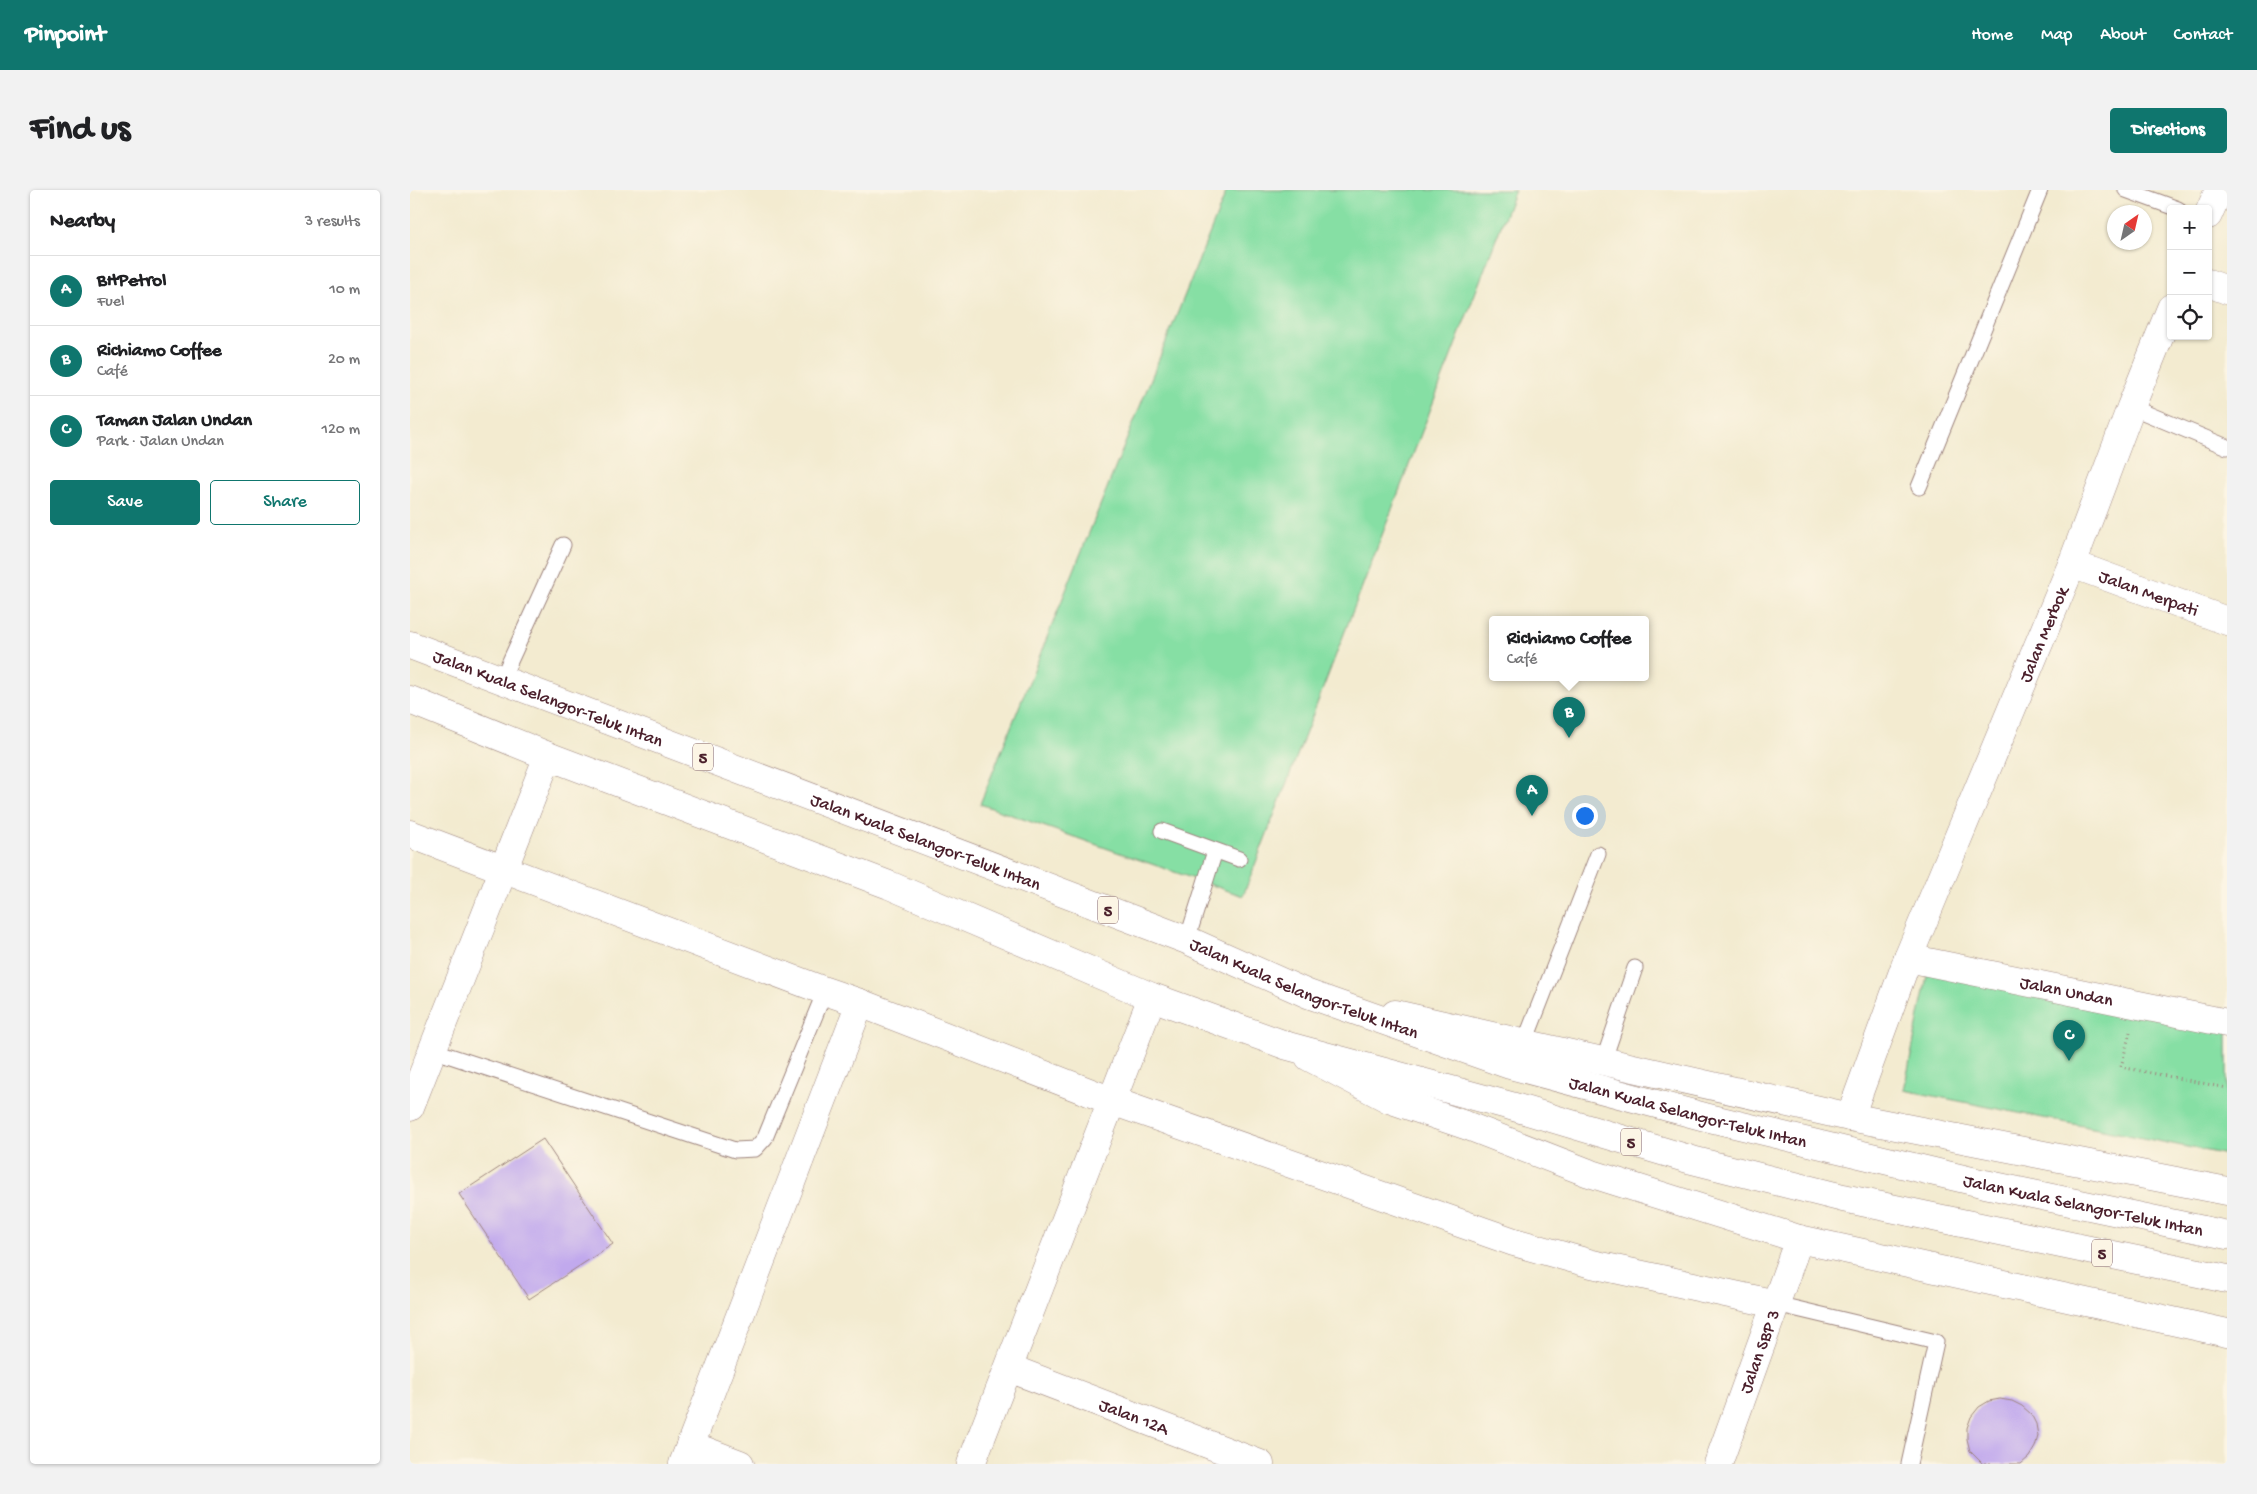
<!DOCTYPE html>
<meta charset="utf-8">
<style>
:root{--surface:#fff;--page:#f2f2f2;--text:#202124;--muted:#757577;--line:#e0e0e0;--accent:#0f766e}
body{margin:0;font-family:"Gochi Hand",sans-serif;background:var(--page);color:var(--text)}
.controls{position:absolute;right:15px;top:15px;display:grid;overflow:hidden;border-radius:5px;box-shadow:0 1px 4px #0004}
.controls button{width:45px;height:45px;display:grid;place-items:center;padding:0;border:0;border-bottom:1px solid var(--line);background:var(--surface);color:var(--text);font:25px sans-serif}
.compass{position:absolute;left:1697px;top:15px;width:45px;height:45px;border-radius:50%;background:var(--surface);box-shadow:0 1px 4px #0004;rotate:34deg}
.you{position:absolute;left:1174px;top:625px;width:18px;height:18px;margin:-12px;border:4px solid #fff;border-radius:50%;background:#1a73e8;box-shadow:0 0 0 8px #1a73e833}
.badge{display:grid;place-items:center;width:32px;height:32px;border-radius:50%;background:var(--accent);color:#fff;font-size:16px;font-weight:700}
.pin{position:absolute;translate:-50% -41px;filter:drop-shadow(0 1px 2px #0008)}
.pin::after{content:'';position:absolute;top:26px;width:18px;height:15px;background:inherit;clip-path:polygon(0 0,100% 0,50% 100%)}
.popup{position:absolute;left:1079px;top:426px;width:160px;height:65px;box-sizing:border-box;display:grid;place-content:center;border-radius:5px;background:var(--surface);filter:drop-shadow(0 1px 4px #0005);font-size:16px;white-space:nowrap;color:var(--muted)}
.popup b{font-size:19px;color:var(--text)}
.popup::after{content:'';position:absolute;left:50%;top:100%;margin-left:-10px;border:10px solid transparent;border-top-color:var(--surface)}
.list{margin:0;padding:0;list-style:none}
h2{display:flex;justify-content:space-between;align-items:center;height:65px;margin:0;padding:0 20px;font-size:21px}
h2 small{font-size:16px;font-weight:400;color:var(--muted)}
.list li{display:grid;grid-template-columns:32px 1fr auto;gap:15px;align-items:center;box-sizing:border-box;height:70px;padding:0 20px;border-top:1px solid var(--line)}
.list b{display:block;font-size:19px;white-space:nowrap}
.list p{margin:0;font-size:16px;white-space:nowrap;color:var(--muted)}
.list em{font-size:16px;font-style:normal;color:var(--muted)}
.actions{display:flex;gap:10px;padding:15px 20px}
.actions a{flex:1;padding:11px 0;border:1px solid var(--accent);border-radius:5px;text-align:center;font-size:18px;color:var(--accent)}
.actions .main{background:var(--accent);color:#fff}
.icon{flex:none;width:28px;height:28px;fill:none;stroke:currentColor;stroke-width:2;stroke-linecap:round;stroke-linejoin:round}
.map{position:relative;flex:none;width:1817px;height:1274px;overflow:hidden;border-radius:5px}
header{display:flex;align-items:center;gap:30px;box-sizing:border-box;height:70px;padding:0 25px;background:var(--accent);color:#fff}
header strong{font-size:24px}
nav{display:flex;gap:28px;margin-inline-start:auto;font-size:18px}
.intro{display:flex;align-items:center;justify-content:space-between;box-sizing:border-box;height:120px;padding:0 30px}
h1{margin:0;font-size:35px}
.button{padding:12px 22px;border-radius:5px;background:var(--accent);color:#fff;font-size:18px;font-weight:700}
main{display:flex;gap:30px;padding:0 30px}
aside{flex:1;background:var(--surface);border-radius:5px;box-shadow:0 1px 4px #0004}
.map>svg:first-child{display:block}
</style>
<header>
<strong>Pinpoint</strong>
<nav><a>Home</a><a>Map</a><a>About</a><a>Contact</a></nav>
</header>
<div class="intro"><h1>Find us</h1><a class="button">Directions</a></div>
<main>
<aside>
<h2>Nearby<small>3 results</small></h2>
<ul class="list">
<li><span class="badge">A</span><div><b>BHPetrol</b><p>Fuel</p></div><em>10 m</em></li>
<li><span class="badge">B</span><div><b>Richiamo Coffee</b><p>Café</p></div><em>20 m</em></li>
<li><span class="badge">C</span><div><b>Taman Jalan Undan</b><p>Park · Jalan Undan</p></div><em>120 m</em></li>
</ul>
<div class="actions"><a class="main">Save</a><a>Share</a></div>
</aside>
<div class="map">
<svg width="1817" height="1274" viewBox="0 0 1817 1274">
<rect width="100%" height="100%" fill="#fcf5e5"/>
<filter id="ink" filterUnits="userSpaceOnUse"><feTurbulence type="fractalNoise" baseFrequency=".02" numOctaves="2"/><feDisplacementMap in="SourceGraphic" scale="10" xChannelSelector="R" yChannelSelector="G"/><feConvolveMatrix kernelMatrix="1 2 1 2 8 2 1 2 1" color-interpolation-filters="sRGB"/></filter>
<filter id="wash" filterUnits="userSpaceOnUse"><feTurbulence type="fractalNoise" baseFrequency=".0096" numOctaves="4" result="noise"/><feDisplacementMap in="SourceGraphic" scale="20" xChannelSelector="R" yChannelSelector="G"/><feGaussianBlur stdDeviation="1.12" result="paint"/><feColorMatrix in="noise" values="0 0 0 0 0 0 0 0 0 0 0 0 0 0 0 0 0 1.4 0 .05"/><feComposite in="paint" operator="in"/></filter>
<g filter="url(#wash)">
<rect width="100%" height="100%" fill="#f3ebd0"/>
<path fill="#86dfa4" stroke="#687f68" d="M817,0H1105L833,706L570,614Z
M1518,781L1817,841V965L1494,900Z"/>
<g id="blocks">
<path fill="#c1a9ed" d="M133,949L203,1054L119,1109L49,1004Z
M1590,1209L1602,1211L1612,1216L1621,1224L1626,1234L1628,1246L1625,1257L1619,1267L1611,1274H1573L1560,1261L1557,1249V1238L1561,1227L1569,1217L1579,1211Z"/>
</g>
</g>
<g filter="url(#ink)">
<use href="#blocks" fill-opacity="0" stroke="#9e857e" stroke-width="1"/>
<g fill="none" stroke-linecap="round" stroke-linejoin="round">
<defs>
<path id="lane" d="M1716,0L1768,19
M1721,217L1817,257
M1509,297L1630,0
M91,491L153,355
M752,641L829,669
M777,750L805,661
M1114,854L1188,664
M22,860L325,960L345,959L355,948L415,801
M1193,872L1225,778
M1366,1114L1526,1152L1499,1274"/>
<g id="street">
<path d="M1798,25L1809,0"/>
<path d="M1798,93L1817,100"/>
<path id="s1" d="M1662,374L1817,431"/>
<path d="M0,644L415,801L450,813L702,911L1104,1052L1182,1074L1366,1114"/>
<path id="s2" d="M1498,768L1817,833"/>
<path d="M0,917L138,566"/>
<path id="s3" d="M1440,927L1498,768L1662,374L1721,217L1761,118"/>
<path id="s4" d="M599,1178L850,1274"/>
<path d="M280,1255L330,1274"/>
<path d="M273,1274L450,813"/>
<path d="M561,1274L742,807"/>
<path id="s5" d="M1308,1274L1389,1049"/>
</g>
<path id="secondary" d="M985,824L1440,927L1817,1001
M899,867L979,909L1058,936L1179,983L1389,1049L1817,1143"/>
<g id="highway">
<path id="s6" d="M0,455L777,750L898,804L1100,875L1295,927L1449,964L1575,994L1817,1045"/>
<path d="M0,510L138,566L479,695L742,807L878,856L1101,916L1282,970L1433,1008L1817,1089"/>
</g>
</defs>
<use href="#lane" stroke="#9e857e" stroke-width="17"/>
<use href="#street" stroke="#9e857e" stroke-width="29"/>
<use href="#secondary" stroke="#9e857e" stroke-width="29"/>
<use href="#highway" stroke="#9e857e" stroke-width="29"/>
<path stroke="#9e857e" stroke-width="3" stroke-dasharray="1 4" stroke-linecap="butt" d="M1720,842L1711,877L1817,898"/>
<use href="#lane" stroke="#fff" stroke-width="15"/>
<use href="#street" stroke="#fff" stroke-width="28"/>
<use href="#secondary" stroke="#fff" stroke-width="28"/>
<use href="#highway" stroke="#fff" stroke-width="28"/>
</g>
</g>
<g text-anchor="middle" stroke-width="4.5" stroke-linejoin="round" paint-order="stroke">
<g fill="#fcf5e5" stroke="#7f5f63" stroke-width="1">
<rect x="283" y="553.5" width="20" height="27" rx="4"/>
<rect x="688" y="706.5" width="20" height="27" rx="4"/>
<rect x="1211" y="938.5" width="20" height="27" rx="4"/>
<rect x="1682" y="1049.5" width="20" height="27" rx="4"/>
</g>
<g font-size="16" font-weight="bold" fill="#4a1f2b">
<text x="293" y="573">5</text>
<text x="698" y="726">5</text>
<text x="1221" y="958">5</text>
<text x="1692" y="1069">5</text>
</g>
<g font-size="18" fill="#4a1f2b" stroke="#fcf5e5">
<text dy="6" stroke="none"><textPath href="#s1" startOffset="82">Jalan Merpati</textPath></text>
<text dy="6" stroke="none"><textPath href="#s3" startOffset="520">Jalan Merbok</textPath></text>
<text dy="6" stroke="none"><textPath href="#s6" startOffset="148">Jalan Kuala Selangor-Teluk Intan</textPath></text>
<text dy="6" stroke="none"><textPath href="#s6" startOffset="552">Jalan Kuala Selangor-Teluk Intan</textPath></text>
<text dy="6" stroke="none"><textPath href="#s6" startOffset="958">Jalan Kuala Selangor-Teluk Intan</textPath></text>
<text dy="6" stroke="none"><textPath href="#s2" startOffset="162">Jalan Undan</textPath></text>
<text dy="6" stroke="none"><textPath href="#s6" startOffset="1362">Jalan Kuala Selangor-Teluk Intan</textPath></text>
<text dy="6" stroke="none"><textPath href="#s6" startOffset="1768">Jalan Kuala Selangor-Teluk Intan</textPath></text>
<text dy="6" stroke="none"><textPath href="#s5" startOffset="120">Jalan SBP 3</textPath></text>
<text dy="6" stroke="none"><textPath href="#s4" startOffset="134">Jalan 12A</textPath></text>
</g>
</g>
</svg>
<div class="controls">
<button>+</button>
<button>−</button>
<button><svg class="icon" aria-label="locate" viewBox="0 0 24 24"><circle cx="12" cy="12" r="6"/><path d="M12 2v4M12 18v4M2 12h4M18 12h4"/></svg></button>
</div>
<svg class="compass" viewBox="-18 -18 36 36"><path d="M0-13l5 13h-10z" fill="#e53935"/><path d="M0 13l5-13h-10z" fill="#757577"/></svg>
<div class="you"></div>
<div class="pin badge" style="left:1122px;top:626px">A</div>
<div class="pin badge" style="left:1159px;top:548px">B</div>
<div class="popup"><b>Richiamo Coffee</b>Café</div>
<div class="pin badge" style="left:1659px;top:871px">C</div>
</div>
</main>
